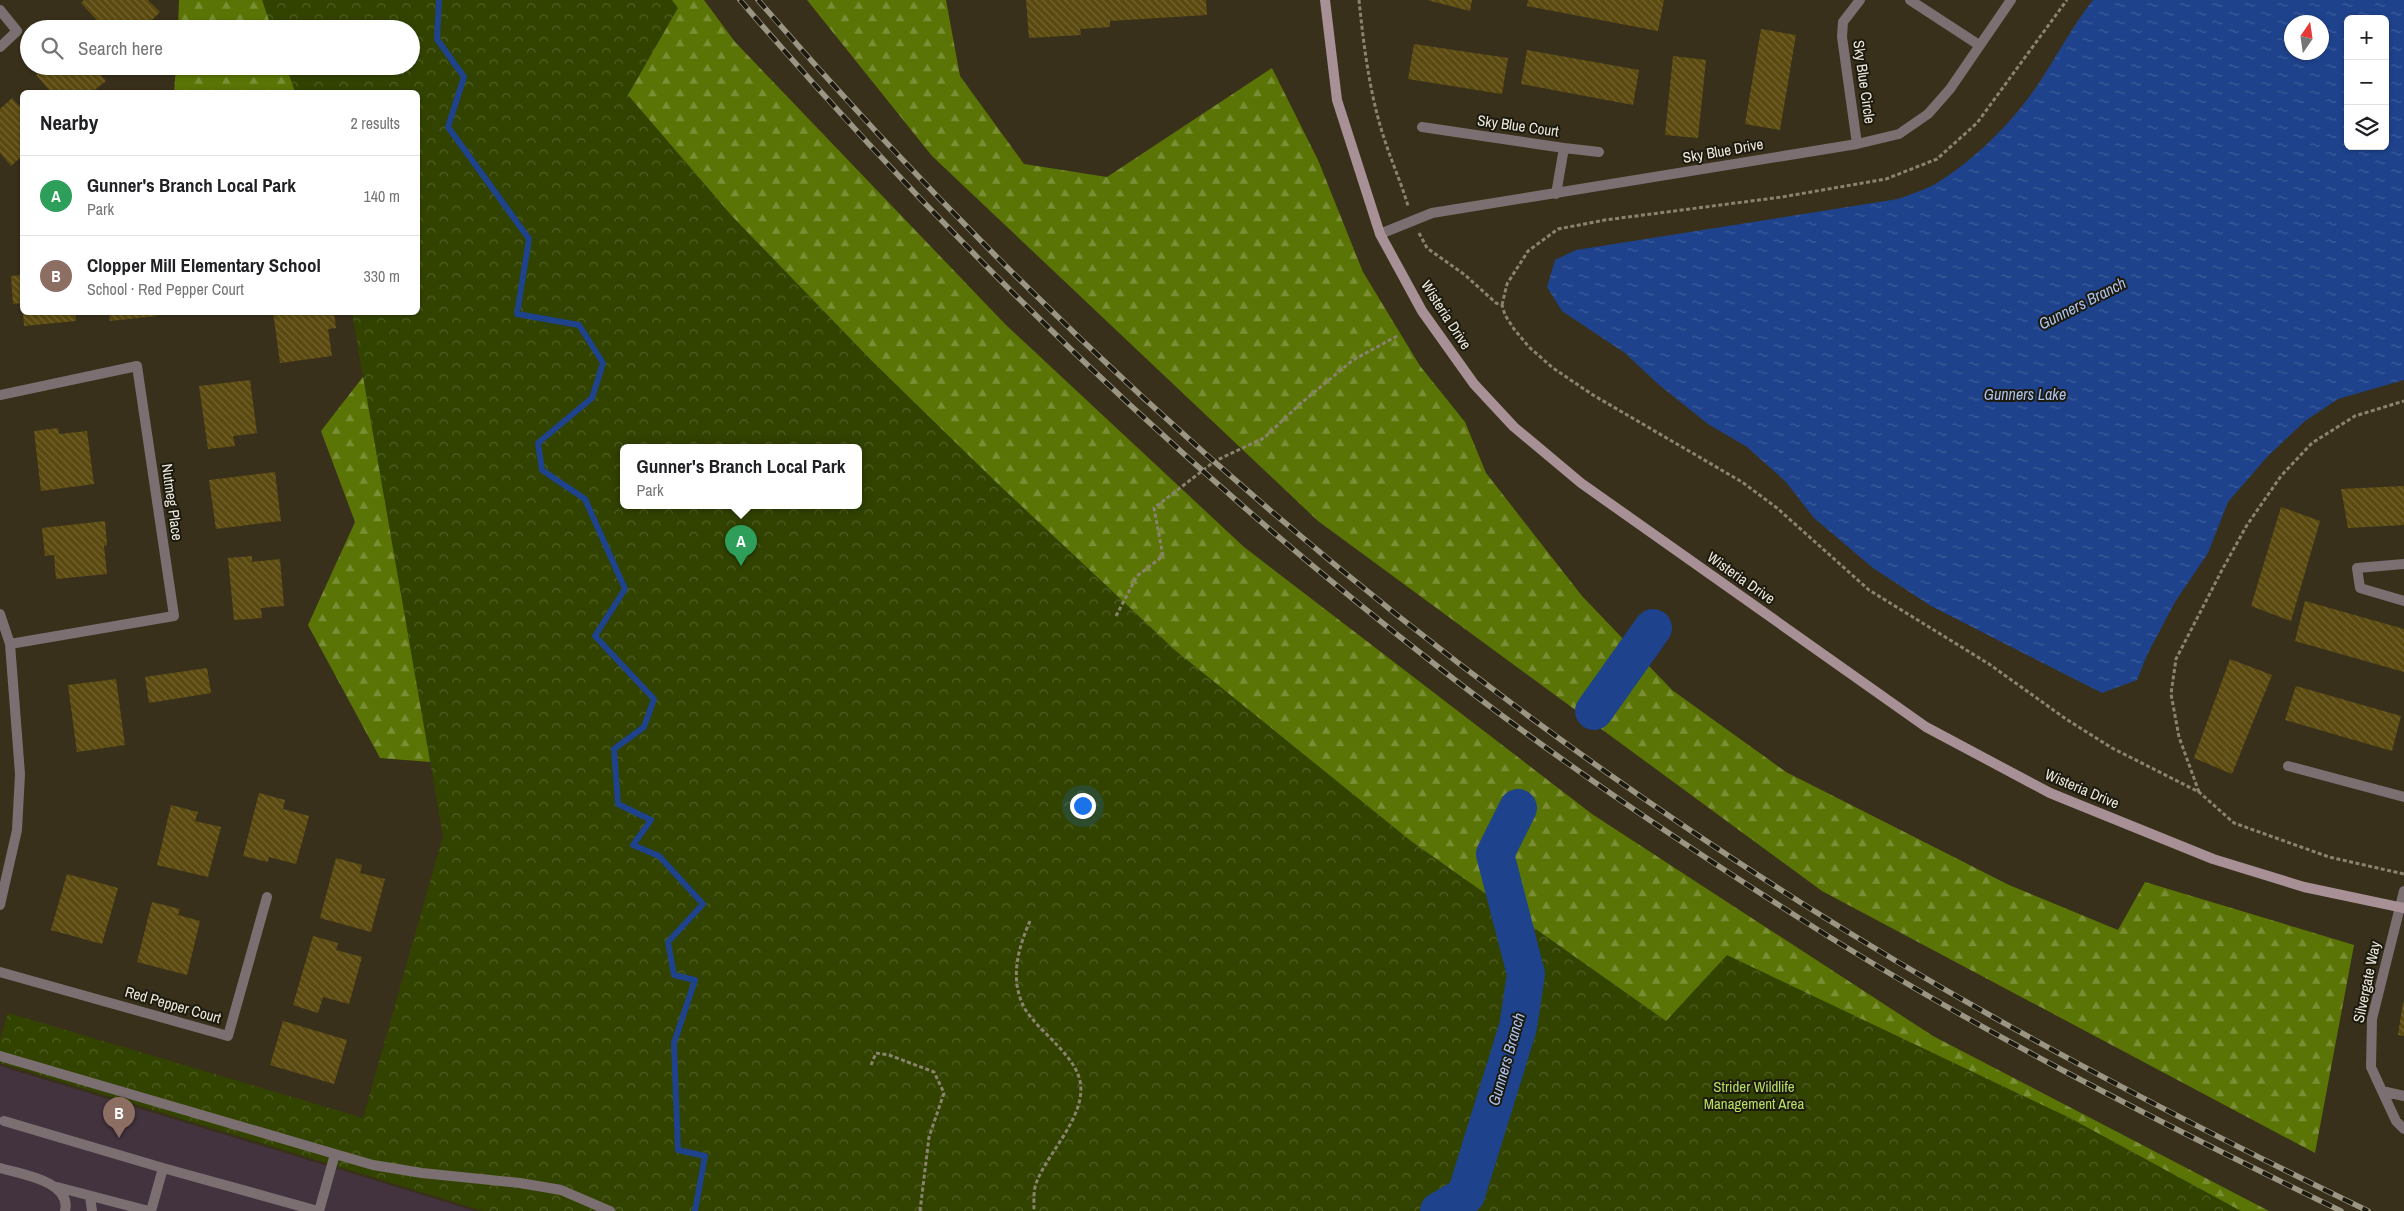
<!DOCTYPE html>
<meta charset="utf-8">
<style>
:root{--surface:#fff;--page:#f2f2f2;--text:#202124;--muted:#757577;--line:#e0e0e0;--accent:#5b6d25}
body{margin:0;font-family:"Archivo Narrow",sans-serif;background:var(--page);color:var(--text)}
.controls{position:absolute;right:15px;top:15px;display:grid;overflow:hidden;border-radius:8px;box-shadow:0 1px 4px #0004}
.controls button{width:45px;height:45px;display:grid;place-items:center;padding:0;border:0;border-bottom:1px solid var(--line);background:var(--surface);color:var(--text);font:25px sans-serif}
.compass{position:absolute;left:2284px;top:15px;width:45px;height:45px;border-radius:50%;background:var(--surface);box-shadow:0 1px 4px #0004;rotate:13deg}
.you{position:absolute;left:1082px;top:805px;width:18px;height:18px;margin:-12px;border:4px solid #fff;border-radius:50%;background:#1a73e8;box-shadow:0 0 0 8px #1a73e833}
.badge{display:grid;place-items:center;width:32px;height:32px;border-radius:50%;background:var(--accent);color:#fff;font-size:16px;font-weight:700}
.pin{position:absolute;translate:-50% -41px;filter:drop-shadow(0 1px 2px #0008)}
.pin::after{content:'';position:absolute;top:26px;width:18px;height:15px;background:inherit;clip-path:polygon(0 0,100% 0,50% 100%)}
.popup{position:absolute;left:620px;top:444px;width:242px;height:65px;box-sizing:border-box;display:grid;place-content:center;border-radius:8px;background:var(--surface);filter:drop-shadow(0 1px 4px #0005);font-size:16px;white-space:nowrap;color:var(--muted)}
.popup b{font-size:19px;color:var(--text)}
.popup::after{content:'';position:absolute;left:50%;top:100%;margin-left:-10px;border:10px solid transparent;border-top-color:var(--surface)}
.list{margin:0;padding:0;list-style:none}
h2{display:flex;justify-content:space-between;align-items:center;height:65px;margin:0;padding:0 20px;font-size:21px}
h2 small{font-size:16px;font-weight:400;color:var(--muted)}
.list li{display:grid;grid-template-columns:32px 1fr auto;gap:15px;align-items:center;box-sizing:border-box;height:80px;padding:0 20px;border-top:1px solid var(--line)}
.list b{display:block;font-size:19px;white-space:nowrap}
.list p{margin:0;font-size:16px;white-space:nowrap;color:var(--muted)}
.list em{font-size:16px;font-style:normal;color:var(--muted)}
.icon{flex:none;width:28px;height:28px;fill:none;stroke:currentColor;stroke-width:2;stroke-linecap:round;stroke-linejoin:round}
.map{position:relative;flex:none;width:2404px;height:1211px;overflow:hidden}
.search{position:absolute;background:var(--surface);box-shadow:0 1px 4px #0004;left:20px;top:20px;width:400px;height:55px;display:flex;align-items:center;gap:12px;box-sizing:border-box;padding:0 18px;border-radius:28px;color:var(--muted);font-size:19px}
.panel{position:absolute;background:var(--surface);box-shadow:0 1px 4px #0004;left:20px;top:90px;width:400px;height:225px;border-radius:8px}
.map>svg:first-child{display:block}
</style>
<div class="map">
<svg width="2404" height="1211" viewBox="0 0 2404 1211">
<defs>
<pattern id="forest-firs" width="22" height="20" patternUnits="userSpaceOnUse" patternTransform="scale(1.25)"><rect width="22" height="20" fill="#5a7505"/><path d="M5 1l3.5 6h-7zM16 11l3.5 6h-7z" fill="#7a8f35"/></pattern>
<pattern id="park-crowns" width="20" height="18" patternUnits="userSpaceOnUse" patternTransform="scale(1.25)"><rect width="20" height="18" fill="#324300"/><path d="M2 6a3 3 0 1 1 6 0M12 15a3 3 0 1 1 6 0" fill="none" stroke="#505e25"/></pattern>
<pattern id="water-ripples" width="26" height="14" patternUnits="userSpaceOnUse" patternTransform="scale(1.25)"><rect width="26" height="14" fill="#1e428b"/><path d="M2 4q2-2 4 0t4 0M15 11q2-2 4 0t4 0" fill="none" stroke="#3f5d9b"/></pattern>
<pattern id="building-back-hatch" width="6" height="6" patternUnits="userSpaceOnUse" patternTransform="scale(1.25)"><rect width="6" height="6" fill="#5b4a10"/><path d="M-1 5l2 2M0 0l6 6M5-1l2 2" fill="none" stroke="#736432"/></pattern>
</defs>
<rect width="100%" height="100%" fill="#38301a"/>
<path fill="#43333f" d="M0,1066L475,1211H0Z"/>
<path fill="url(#forest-firs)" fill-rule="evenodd" d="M179,0H704L735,42L1005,324L1244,547L1592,814L1933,1036L2269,1211H1004L480,766L380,758L308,625L355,522L321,431L393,338L418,312V92H174L176,66H411V29H178ZM624,447H858V505H624Z
M807,0H946L960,76L1024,164L1107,177L1272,68L1318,160L1363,272L1420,366L1465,422L1486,473L1582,596L1672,690L1786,772L2009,885L2118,930L2145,882L2354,945L2315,1153L1822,891L1318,521L932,156Z"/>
<path fill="url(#park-crowns)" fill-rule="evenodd" d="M262,0H672L678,8L628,95L732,216L872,361L996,482L1176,651L1411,841L1666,1021L1727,955L2070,1118L2241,1211H483L0,1063V1040L8,1013L363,1118L443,836L352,313L418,312V92H295L286,66H411V29H272ZM624,447H858V505H624Z"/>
<path fill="url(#water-ripples)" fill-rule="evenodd" d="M2093,0H2404V380L2338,399L2305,421L2268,456L2228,502L2208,553L2175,602L2147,655L2137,680L2102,693L1931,606L1873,568L1814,518L1786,482L1747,447L1708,424L1658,384L1625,353L1562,311L1547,287L1555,260L1576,250L1898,199C1911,194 1925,190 1937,183C1977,158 2015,120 2041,80C2058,54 2073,25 2093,0ZM2348,19H2385V146H2348ZM2292,22H2322V52H2292Z"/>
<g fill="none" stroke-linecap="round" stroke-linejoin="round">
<path stroke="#1e428b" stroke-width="6" d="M439,0L437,39L464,77L448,127L529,239L517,314L579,325L603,363L592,398L538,443L542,470L585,499L625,589L595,636L654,699L644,727L614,749L618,804L651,820L633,845L659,856L703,904L668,942L674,975L695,980L674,1043L678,1150L705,1156L695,1211"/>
<path stroke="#1e428b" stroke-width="38" d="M1594,711L1653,628
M1439,1211L1466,1195L1518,1027L1526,974L1495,854L1518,808"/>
</g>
<path fill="url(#building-back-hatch)" d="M84,0H148L160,12L143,29H105L81,3Z
M1026,0H1206L1207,15L1110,21V27L1080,29L1081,35L1029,38Z
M1427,0H1472L1470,11Z
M1528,0H1664L1658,31L1527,6Z
M1761,29L1796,35L1780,130L1745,124Z
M1414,44L1508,58L1502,94L1408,79Z
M1527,50L1639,70L1633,105L1521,84Z
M1673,56L1706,60L1698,138L1665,135Z
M46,66H93L106,81L92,92H51L36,75Z
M12,98L22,109V156L11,166L0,153V109Z
M22,275V303L13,304L11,276Z
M23,312H75L76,321L24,326Z
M109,312H156L157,316L110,321Z
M273,312H334L336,328L328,329L332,356L280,363Z
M250,380L257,433L233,436L235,446L208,449L199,386Z
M58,428L59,434L87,431L94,484L41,491L34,431Z
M275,472L281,521L216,529L209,480Z
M2404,486V525L2348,528L2341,489Z
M2281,507L2320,521L2291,621L2251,606Z
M105,521L107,545L104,546L107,574L56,579L54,555L45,556L42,528Z
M252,556V562L280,559L284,606L261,608L262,618L234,620L228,558Z
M2305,601L2404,629V672L2295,641Z
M2230,659L2272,675L2232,774L2194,758Z
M207,668L211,693L149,703L145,677Z
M116,679L125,745L77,752L68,685Z
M2296,686L2401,716L2392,751L2285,720Z
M259,793L285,800L283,809L309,816L296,864L269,857L268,862L243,856Z
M171,805L198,812L195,821L221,827L208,877L157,865Z
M336,858L362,865L360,873L385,879L371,932L320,918Z
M67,874L118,888L102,944L51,930Z
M152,902L180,909L178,915L200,921L187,975L137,962Z
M313,936L338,943L336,950L362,957L349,1004L323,997L318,1013L293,1005Z
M2403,1002L2404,1003V1036L2398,1035Z
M283,1021L347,1040L334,1084L270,1065Z"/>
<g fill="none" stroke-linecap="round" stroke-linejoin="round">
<path stroke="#898370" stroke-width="3" stroke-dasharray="4 2.5" stroke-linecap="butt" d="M1359,0C1364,48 1370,98 1386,144C1393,165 1402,185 1408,206
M1419,233L1427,248L1465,275L1496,303L1502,305L1505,315L1514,329L1529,347L1553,368L1593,395L1742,482L1777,508L1869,590L1989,664L2066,719L2112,748L2199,792L2234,823L2329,857L2404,874
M1502,305L1507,284L1528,251L1558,229L1605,220L1782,197L1886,179L1937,159L1977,123L2067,0
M1116,616L1137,576L1163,556L1154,508L1215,461L1264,438L1300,404L1353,360L1399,335
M2199,792L2179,737L2171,694L2176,659L2222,570L2247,525L2281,476L2312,443L2355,416L2404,401
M1030,921C1018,948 1009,980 1025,1009C1033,1022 1047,1034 1058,1046C1067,1056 1077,1067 1080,1081C1087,1115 1049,1151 1037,1181C1033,1190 1034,1201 1034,1211
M871,1065L876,1053L889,1055L934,1072L944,1093L929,1137L920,1211"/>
<path stroke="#7c6f72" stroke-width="10" d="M0,1056L335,1154L319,1211
M4,1121L163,1168
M335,1154L373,1165L422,1173L520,1183L561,1190L610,1211
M0,1168C20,1174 72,1181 65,1211
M57,1187L149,1211
M90,1196L92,1211
M151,1211L163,1168L318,1211"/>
<path stroke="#7c6f72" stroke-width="10" d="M1910,0L1979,45
M0,10L17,31L0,47
M1422,127L1564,148L1556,194
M1857,144L1842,37L1843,22L1860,0
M1564,148L1599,152
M1380,234L1432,213L1857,144L1899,134L1928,114L1950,89L2011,0
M0,395L137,366L174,616L10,644
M2404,564L2357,568L2360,588L2404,601
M0,614L10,644L20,774L17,830L0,905
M2288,766L2404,797
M2404,891L2372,1019L2371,1067L2382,1091L2404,1096
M0,972L228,1036L267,897
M2382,1091L2396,1121L2404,1129"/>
<path stroke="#a79196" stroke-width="10" d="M1325,0L1337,100L1380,234L1422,311L1474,384L1514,427L1581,483L1926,727L2050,793L2213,859L2304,887L2404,908"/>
<defs>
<path id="rail" d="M740,0C950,244 1183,468 1437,666C1552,756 1673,838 1796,916C1970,1027 2155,1120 2341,1211
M758,0C1062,351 1411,656 1803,904C1985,1019 2175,1117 2368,1211"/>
</defs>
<use href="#rail" stroke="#9b9583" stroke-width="5.5"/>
<use href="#rail" stroke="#1c190f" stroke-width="4" stroke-dasharray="11" stroke-linecap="butt"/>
</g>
<g text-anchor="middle" stroke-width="4" stroke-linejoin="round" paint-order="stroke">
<g font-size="15" fill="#ede9db" stroke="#1c190f">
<text transform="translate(1864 82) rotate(82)" y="5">Sky Blue Circle</text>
<text transform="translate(1518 126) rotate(8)" y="5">Sky Blue Court</text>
<text transform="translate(1723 151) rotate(-10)" y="5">Sky Blue Drive</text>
<text transform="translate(1446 315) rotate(57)" y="5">Wisteria Drive</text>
<text transform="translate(172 502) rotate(82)" y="5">Nutmeg Place</text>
<text transform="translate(1741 578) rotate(35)" y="5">Wisteria Drive</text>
<text transform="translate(2082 789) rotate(23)" y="5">Wisteria Drive</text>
<text transform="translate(2367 982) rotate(-78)" y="5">Silvergate Way</text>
<text transform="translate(173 1005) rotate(16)" y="5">Red Pepper Court</text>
</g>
<g font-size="15" fill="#b8df62" stroke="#1c190f">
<text x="1754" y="1092">Strider Wildlife<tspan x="1754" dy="17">Management Area</tspan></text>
</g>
<g font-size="16" font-style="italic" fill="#acc3ec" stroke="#1c190f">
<text transform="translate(2082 303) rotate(-27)" y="6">Gunners Branch</text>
<text x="2025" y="400">Gunners Lake</text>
<text transform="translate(1506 1059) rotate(-74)" y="6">Gunners Branch</text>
</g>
</g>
</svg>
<div class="controls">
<button>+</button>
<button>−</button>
<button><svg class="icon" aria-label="layers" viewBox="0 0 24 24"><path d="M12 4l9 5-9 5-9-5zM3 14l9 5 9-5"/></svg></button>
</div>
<svg class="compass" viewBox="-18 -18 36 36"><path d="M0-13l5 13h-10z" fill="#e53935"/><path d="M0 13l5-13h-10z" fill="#757577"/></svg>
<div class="you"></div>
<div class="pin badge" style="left:741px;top:566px;background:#2e9e5b">A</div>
<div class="popup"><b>Gunner's Branch Local Park</b>Park</div>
<div class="pin badge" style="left:119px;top:1138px;background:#8d6e63">B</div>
<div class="search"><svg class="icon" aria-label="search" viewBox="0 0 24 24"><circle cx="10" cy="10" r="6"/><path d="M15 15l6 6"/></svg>Search here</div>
<section class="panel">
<h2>Nearby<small>2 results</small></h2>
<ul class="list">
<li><span class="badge" style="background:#2e9e5b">A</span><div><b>Gunner's Branch Local Park</b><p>Park</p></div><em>140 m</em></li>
<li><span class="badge" style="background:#8d6e63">B</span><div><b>Clopper Mill Elementary School</b><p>School · Red Pepper Court</p></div><em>330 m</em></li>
</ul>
</section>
</div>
